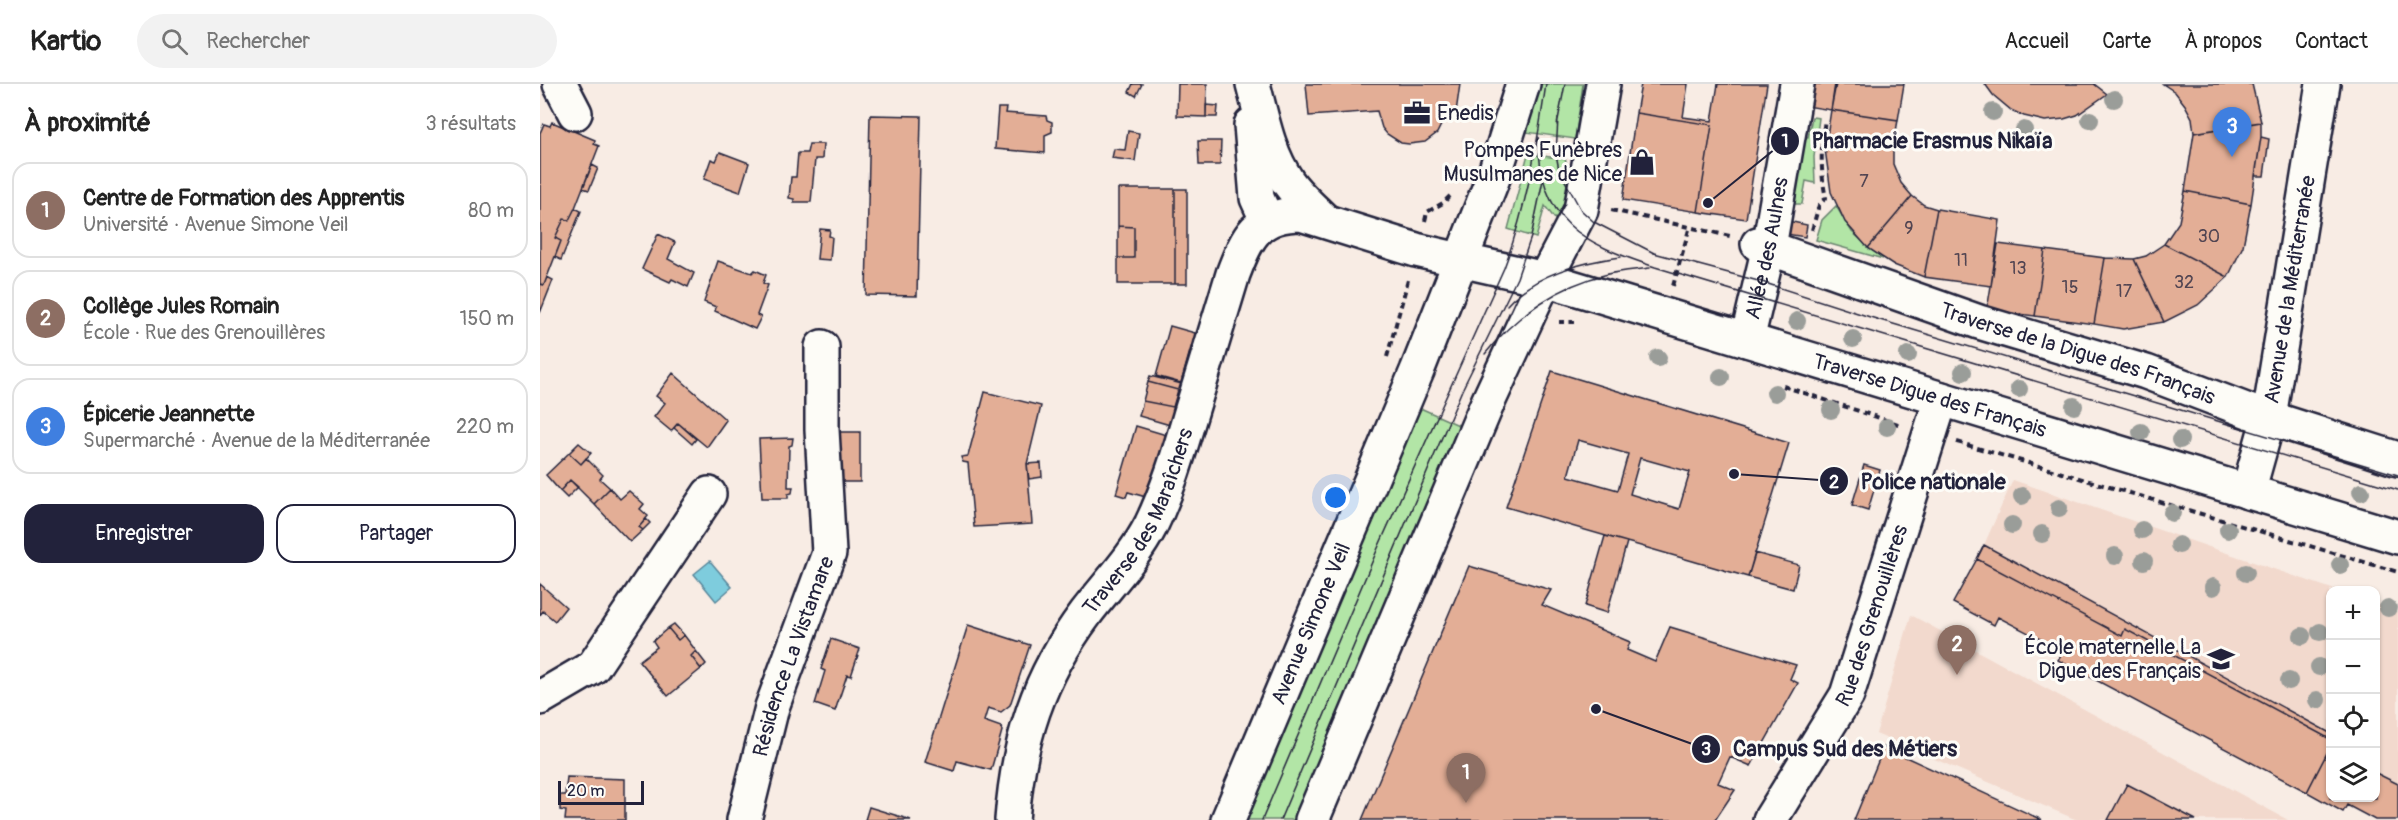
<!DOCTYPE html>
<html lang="fr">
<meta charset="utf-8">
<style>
:root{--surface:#fff;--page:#f2f2f2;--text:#222;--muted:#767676;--line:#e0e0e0;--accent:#22223b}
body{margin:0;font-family:Pangolin,sans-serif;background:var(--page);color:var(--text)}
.controls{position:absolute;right:18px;bottom:18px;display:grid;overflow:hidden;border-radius:12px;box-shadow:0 2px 4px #0004}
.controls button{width:54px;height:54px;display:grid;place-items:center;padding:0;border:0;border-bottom:2px solid var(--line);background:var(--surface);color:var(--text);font:30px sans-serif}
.scale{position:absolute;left:18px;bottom:15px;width:86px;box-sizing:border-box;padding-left:6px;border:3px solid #22223b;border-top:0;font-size:16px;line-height:21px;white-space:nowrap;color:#22223b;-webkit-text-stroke:4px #fdfcf7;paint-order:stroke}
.you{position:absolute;left:796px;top:414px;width:21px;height:21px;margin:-15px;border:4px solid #fff;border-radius:50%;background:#1a73e8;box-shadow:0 0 0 9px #1a73e833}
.badge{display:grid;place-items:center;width:39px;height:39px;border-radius:50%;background:var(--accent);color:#fff;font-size:20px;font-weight:700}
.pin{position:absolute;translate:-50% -50px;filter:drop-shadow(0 2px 3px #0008)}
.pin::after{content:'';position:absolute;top:32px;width:21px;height:18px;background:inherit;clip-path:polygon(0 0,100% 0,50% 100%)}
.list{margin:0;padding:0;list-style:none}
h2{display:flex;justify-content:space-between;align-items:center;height:78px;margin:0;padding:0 24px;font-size:26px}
h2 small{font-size:20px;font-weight:400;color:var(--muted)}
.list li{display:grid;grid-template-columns:39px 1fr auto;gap:18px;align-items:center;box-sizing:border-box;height:96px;margin:0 12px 12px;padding:0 12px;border:2px solid var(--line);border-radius:18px}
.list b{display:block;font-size:22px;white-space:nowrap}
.list p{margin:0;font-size:20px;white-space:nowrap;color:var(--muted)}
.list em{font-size:20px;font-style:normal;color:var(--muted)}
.actions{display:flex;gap:12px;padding:18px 24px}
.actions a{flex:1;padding:14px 0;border:2px solid var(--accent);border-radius:18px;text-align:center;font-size:21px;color:var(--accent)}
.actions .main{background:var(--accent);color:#fff}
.icon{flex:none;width:33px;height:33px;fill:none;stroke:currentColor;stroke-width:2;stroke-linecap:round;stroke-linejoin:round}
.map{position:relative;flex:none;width:1858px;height:736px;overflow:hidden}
header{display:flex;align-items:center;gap:36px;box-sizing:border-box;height:84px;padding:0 30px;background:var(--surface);border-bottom:2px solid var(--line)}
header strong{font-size:28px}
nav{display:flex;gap:33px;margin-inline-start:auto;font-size:21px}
.search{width:420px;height:54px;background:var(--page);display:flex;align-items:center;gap:15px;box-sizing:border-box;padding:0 21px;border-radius:33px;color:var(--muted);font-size:22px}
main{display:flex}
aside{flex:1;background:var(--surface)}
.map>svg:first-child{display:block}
</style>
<header>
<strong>Kartio</strong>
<div class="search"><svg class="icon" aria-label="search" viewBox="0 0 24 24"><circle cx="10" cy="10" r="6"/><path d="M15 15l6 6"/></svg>Rechercher</div>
<nav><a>Accueil</a><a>Carte</a><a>À propos</a><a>Contact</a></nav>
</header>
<main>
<aside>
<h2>À proximité<small>3 résultats</small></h2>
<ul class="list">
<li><span class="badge" style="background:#8d6e63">1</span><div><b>Centre de Formation des Apprentis</b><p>Université · Avenue Simone Veil</p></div><em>80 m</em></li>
<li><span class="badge" style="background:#8d6e63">2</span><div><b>Collège Jules Romain</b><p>École · Rue des Grenouillères</p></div><em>150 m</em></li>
<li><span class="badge" style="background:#3f7fe0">3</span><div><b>Épicerie Jeannette</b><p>Supermarché · Avenue de la Méditerranée</p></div><em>220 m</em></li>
</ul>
<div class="actions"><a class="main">Enregistrer</a><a>Partager</a></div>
</aside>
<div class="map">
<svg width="1858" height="736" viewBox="0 0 1858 736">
<rect width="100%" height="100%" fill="#f8ece4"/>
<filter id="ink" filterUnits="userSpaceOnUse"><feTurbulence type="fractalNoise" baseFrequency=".0167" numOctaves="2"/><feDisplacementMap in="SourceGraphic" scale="12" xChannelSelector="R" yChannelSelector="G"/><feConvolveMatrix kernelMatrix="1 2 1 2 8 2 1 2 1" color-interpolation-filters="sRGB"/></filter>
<g filter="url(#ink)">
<path fill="#f2d9cd" d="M1473,396L1795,506H1790V714H1836V520L1858,528V736L1808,721L1803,728L1518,576L1522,567L1459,533L1454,541L1413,519L1444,461Z
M1371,531L1748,736H1537L1336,650Z"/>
<path fill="#b2e5a6" stroke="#6a8470" stroke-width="1.5" d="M998,0H1043L1035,55L986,48Z
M1272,33L1279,34L1274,73L1275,99L1266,97L1262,120H1251L1262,52L1268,53Z
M988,70L1025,75L1035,100L1021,143L1005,122L996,154L968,145Z
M1296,122L1312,148L1343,175L1276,156L1282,136Z
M878,323L925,344L757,736H703Z"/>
<path fill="#7eccdd" stroke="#59889c" stroke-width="1.5" d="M170,477L192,503L176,517L154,490Z"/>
<path fill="#e3ae96" stroke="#22223b" stroke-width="1.5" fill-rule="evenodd" d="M593,0H602L596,12L589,8Z
M638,0H667L666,33L637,32Z
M766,0H920L915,35H904L897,49L885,58L869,60L861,59L847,50L842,44L837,27L769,32Z
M1101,0H1148L1143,33L1172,37L1178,0H1227L1206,135L1158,128L1172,41L1096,29Z
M1269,0H1296L1291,26L1266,22Z
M1295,0H1364L1358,36L1291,26Z
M1445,0H1554L1567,10L1537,31L1524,35L1505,37L1484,32L1471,26L1453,11Z
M1623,0H1712L1721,38L1654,49L1652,34L1645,21L1635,8Z
M666,21L678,22L677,33H666Z
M458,24H466L465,29L506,32L507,36L512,38V48L505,51V69L455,65Z
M1291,26L1358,36L1353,65V80L1361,99L1372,112L1328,164L1305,138L1291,108L1285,65Z
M1096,29L1172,41L1158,128L1083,116Z
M330,31L381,32L377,212L326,211Z
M12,38L55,56L54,60L59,62L35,124L29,136L24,135L15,154L21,157L4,201L0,200V49L4,40L10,42Z
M1721,38V53L1711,120L1645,107L1654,49Z
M588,47L599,49L595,77L572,74L574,65L585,66Z
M1721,53L1729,55L1724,92H1715Z
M658,57H681L680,81H659Z
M269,60H283L282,75H275L271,118H254V115L249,114L251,93H256L258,69H267Z
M180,68L209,79L200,108L164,95L171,75L176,77Z
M52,81L58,84L49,106L43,104Z
M578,105H635V200H578V174H594V143L578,142Z
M635,105H647V200H635Z
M1645,107L1711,120L1703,162L1688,193L1624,160L1639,138Z
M1372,112L1384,121L1397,125L1384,193L1354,181L1328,164Z
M35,124L41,127L21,176L15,173L21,157L15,154L24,135L29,136Z
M1397,125L1460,136L1451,202L1384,193Z
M1248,137L1267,141L1265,153L1246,150Z
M578,142L594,143V174H578Z
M280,145L290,146L289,152L292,153L290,176L277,175Z
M118,150L135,158L128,175L154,189L148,203L132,195L130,198L102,185Z
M1458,160L1505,166L1495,232L1447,226Z
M1624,160L1688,193L1658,221L1624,238L1594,175L1606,172Z
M1505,166L1565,174L1554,240L1495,232Z
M1565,174L1594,175L1624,238L1583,245L1554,240Z
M178,177L212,189L215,186L226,191L223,199L228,201L217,231L221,233L215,245L175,227L176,223L164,218Z
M7,193L13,196L0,229V200L4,201Z
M630,242L655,249L641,299L616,292Z
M655,249L664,252L650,302L641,299Z
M1012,287L1249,359L1208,493L966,423ZM1038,356L1088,370L1078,406L1028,392ZM1100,374L1150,388L1139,425L1090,410Z
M133,289L186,336L167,363L138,339L131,347L114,333L125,319L116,312Z
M610,292L650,302L637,343L599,332L603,317L633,323L638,306L608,298Z
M608,298L638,306L633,323L603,317Z
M445,308L501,322L487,380L492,440L434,443L428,379L423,378L421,373L428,372Z
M138,339L156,355L152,360L134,344Z
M596,342L633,353L613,415L588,408L586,413L576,410Z
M298,348H320V398H297Z
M253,354L252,361L249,362L248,403H253L252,409L248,410V414H222L219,355Z
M39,359L51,369L41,380L29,369Z
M29,369L41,380L46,374L63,391L60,395L70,404L54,420L30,396L20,407L6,391Z
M501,379L502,393L489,395L487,380Z
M1324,381L1340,386L1328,426L1312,421Z
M30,396L38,403L27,414L20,407Z
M70,404L80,415L89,407L104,420L100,425L108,432L99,443L103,446L90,458L54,420Z
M106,435L110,439L103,446L99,443Z
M1065,452L1087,458L1067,529L1045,522Z
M1444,461L1790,649V655L1585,545L1582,552L1437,475Z
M1215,469L1259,481L1253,505L1208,493Z
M1437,475L1582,552L1585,545L1790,655V663L1767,708L1518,576L1523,567L1458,533L1454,541L1413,519Z
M929,482L1011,506L1002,521L1090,558L1087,566L1115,578L1130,543L1256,581L1250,595L1258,599L1211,682L1190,673L1178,699L1195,706L1175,736H822Z
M0,500L26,523L15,537L3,527L0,531Z
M134,540L144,551L138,556L128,544Z
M428,541L490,561L470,621L461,628L448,624L444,637L461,643L462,647L451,686L417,677L414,687L385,678Z
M128,544L138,556L144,551L156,567L151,572L161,585L128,612L99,577L117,563L113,557Z
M291,555L320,565L311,592L307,591L295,627L275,620L285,587L281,585Z
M156,567L166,580L161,585L151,572Z
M1344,663L1502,736H1314Z
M1789,665L1790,714H1836V689L1858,700V736H1835L1807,721L1803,728L1767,708Z
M27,693L85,695V736H25L26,727L20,726V711H25Z
M1587,700L1656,736H1568Z
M329,723L371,736H325Z"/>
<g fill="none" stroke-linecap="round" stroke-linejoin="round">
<defs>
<g id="minor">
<path d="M20,0L35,29"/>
<path d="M713,0C722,34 728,69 748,98C758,112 772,124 784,136"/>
<path d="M711,41L717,114L727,136"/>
<path id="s1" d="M1218,160L1439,238L1606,288L1711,328L1858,375"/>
<path id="s2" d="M1207,256L1229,163L1257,0"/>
<path id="s3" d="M1708,408L1729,333L1783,0"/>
<path d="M0,614L53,583L169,410"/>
<path id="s4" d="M204,736L232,623L289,469L282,346V263"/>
<path id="s5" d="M472,736C478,657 498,593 546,529C568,500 594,474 611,441C629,404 640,365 652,325C666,280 679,235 693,190C707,153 717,130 761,130L876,166L920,176"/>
<path id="s6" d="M1230,736L1307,611L1401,315"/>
</g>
<g id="major">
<path id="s7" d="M920,176L1005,195L1858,453"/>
<path id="s8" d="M688,736L877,287L955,89L983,0"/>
<path d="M772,736L948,318L1005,195L1041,126L1063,0"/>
</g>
</defs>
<use href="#minor" stroke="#22223b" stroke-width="38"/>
<use href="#major" stroke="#22223b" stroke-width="38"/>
<path stroke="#22223b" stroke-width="4" stroke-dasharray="6 4.5" stroke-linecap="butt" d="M1071,126L1190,152
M885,137L887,128L903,119L912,110
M1272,146L1279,121L1286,114C1280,87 1281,63 1285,35
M1133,202L1150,142
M1019,238H1035
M847,273L868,196
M1243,302L1361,341
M1417,358L1858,488"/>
<use href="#minor" stroke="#fdfcf7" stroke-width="33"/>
<use href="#major" stroke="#fdfcf7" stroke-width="33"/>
<path stroke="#22223b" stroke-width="1.5" d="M1018,34L1016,70L1019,86L1041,126L1054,138L1114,169L1222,198L1330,233L1858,391
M1017,41L1025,0
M998,52C1000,139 1040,158 1115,183L1858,406
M967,221C995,190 1041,178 1081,173
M945,270C976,231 1019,201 1068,190C1082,187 1096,186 1110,184
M722,736L838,464L964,184C986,125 997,62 1006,0
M740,736L922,306L977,194L991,153L1003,96"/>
</g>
<g fill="#9a9d99">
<circle cx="1574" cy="15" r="9"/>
<circle cx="1453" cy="28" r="9"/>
<circle cx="1550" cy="36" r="9"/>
<circle cx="1484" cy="46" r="9"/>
<circle cx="1257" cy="237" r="9"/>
<circle cx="1313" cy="255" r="9"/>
<circle cx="1368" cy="271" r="9"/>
<circle cx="1118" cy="274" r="9"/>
<circle cx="1423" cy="288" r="9"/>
<circle cx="1181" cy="293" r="9"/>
<circle cx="1479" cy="305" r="9"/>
<circle cx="1235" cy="309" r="9"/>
<circle cx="1534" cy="322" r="9"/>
<circle cx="1291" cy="326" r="9"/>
<circle cx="1347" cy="343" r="9"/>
<circle cx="1601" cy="348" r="9"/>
<circle cx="1640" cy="356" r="9"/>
<circle cx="1821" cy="408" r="9"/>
<circle cx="1482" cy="412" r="9"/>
<circle cx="1519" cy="424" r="9"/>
<circle cx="1632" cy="429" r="9"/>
<circle cx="1472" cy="441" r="9"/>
<circle cx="1602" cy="446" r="9"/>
<circle cx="1688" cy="446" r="9"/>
<circle cx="1502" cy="450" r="9"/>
<circle cx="1639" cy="461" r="9"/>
<circle cx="1575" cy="472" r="9"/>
<circle cx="1604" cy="477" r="9"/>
<circle cx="1800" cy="481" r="9"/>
<circle cx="1706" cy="489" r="9"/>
<circle cx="1673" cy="503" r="9"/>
<circle cx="1848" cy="524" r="9"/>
<circle cx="1780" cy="548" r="9"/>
<circle cx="1762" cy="552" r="9"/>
<circle cx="1779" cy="583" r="9"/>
<circle cx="1749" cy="597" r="9"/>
<circle cx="1777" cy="616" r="9"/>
</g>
</g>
<defs>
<symbol id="office-bare" viewBox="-9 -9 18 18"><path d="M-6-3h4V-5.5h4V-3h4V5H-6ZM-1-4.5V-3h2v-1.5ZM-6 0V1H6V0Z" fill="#22223b" stroke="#fdfcf7" stroke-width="2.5" paint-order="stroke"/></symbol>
<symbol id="shop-bare" viewBox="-9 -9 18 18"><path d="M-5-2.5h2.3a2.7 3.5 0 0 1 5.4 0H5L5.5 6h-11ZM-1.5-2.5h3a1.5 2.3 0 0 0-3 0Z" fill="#22223b" stroke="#fdfcf7" stroke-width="2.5" paint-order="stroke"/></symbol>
<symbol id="school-bare" viewBox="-9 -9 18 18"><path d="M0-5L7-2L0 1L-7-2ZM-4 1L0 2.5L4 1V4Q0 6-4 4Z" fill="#22223b" stroke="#fdfcf7" stroke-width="2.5" paint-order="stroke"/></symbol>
</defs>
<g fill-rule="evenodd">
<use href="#office-bare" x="858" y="10" width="38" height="38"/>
<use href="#shop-bare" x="1083" y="59" width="38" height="38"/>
<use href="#school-bare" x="1662" y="556" width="38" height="38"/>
</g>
<g text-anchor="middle" stroke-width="6" stroke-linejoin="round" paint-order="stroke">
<g font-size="18" fill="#524552">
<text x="1324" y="103">7</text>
<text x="1369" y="150">9</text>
<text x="1669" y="158">30</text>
<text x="1421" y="182">11</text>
<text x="1478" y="190">13</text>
<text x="1644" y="204">32</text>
<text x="1530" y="209">15</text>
<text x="1584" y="213">17</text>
</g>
<g font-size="21" fill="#22223b" stroke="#fdfcf7" text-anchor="end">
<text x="897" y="36" text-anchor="start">Enedis</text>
<text x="1082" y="73">Pompes Funèbres<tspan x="1082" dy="24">Musulmanes de Nice</tspan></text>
<text x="1661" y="570">École maternelle La<tspan x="1661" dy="24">Digue des Français</tspan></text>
</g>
<g font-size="21" fill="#22223b" stroke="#fdfcf7">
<text dy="7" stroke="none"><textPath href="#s2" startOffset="94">Allée des Aulnes</textPath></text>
<text dy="7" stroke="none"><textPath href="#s3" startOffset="207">Avenue de la Méditerranée</textPath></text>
<text dy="7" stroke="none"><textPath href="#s1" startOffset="338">Traverse de la Digue des Français</textPath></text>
<text dy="7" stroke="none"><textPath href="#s7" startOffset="489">Traverse Digue des Français</textPath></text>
<text dy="7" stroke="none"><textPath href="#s5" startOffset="330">Traverse des Maraîchers</textPath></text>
<text dy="7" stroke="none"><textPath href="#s6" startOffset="230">Rue des Grenouillères</textPath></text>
<text dy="7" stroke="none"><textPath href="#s8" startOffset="213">Avenue Simone Veil</textPath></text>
<text dy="7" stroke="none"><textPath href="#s4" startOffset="171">Résidence La Vistamare</textPath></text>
</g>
</g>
<path fill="none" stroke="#22223b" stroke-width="2" d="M1168 119L1245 57M1194 390L1294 397M1056 625L1166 665"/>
<g fill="#22223b" stroke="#fdfcf7" stroke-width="2">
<circle cx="1168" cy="119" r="6"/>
<circle cx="1194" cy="390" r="6"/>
<circle cx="1056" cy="625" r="6"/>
<circle cx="1245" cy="57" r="15"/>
<circle cx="1294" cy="397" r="15"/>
<circle cx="1166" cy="665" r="15"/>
</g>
<g font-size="18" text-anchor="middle" font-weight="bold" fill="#fff">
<text x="1245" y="63">1</text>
<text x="1294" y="404">2</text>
<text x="1166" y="671">3</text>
</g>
<g font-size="22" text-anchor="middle" font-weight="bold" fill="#22223b" stroke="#fdfcf7" stroke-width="6" stroke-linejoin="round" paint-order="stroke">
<text x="1392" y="64">Pharmacie Erasmus Nikaïa</text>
<text x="1393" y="405">Police nationale</text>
<text x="1305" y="672">Campus Sud des Métiers</text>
</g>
</svg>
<div class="controls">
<button>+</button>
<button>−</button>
<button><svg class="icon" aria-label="locate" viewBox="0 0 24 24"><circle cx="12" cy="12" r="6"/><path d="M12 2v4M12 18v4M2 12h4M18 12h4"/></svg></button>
<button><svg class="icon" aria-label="layers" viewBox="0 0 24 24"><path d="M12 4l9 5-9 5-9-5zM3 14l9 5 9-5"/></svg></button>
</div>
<div class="scale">20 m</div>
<div class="you"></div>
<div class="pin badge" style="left:926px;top:719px;background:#8d6e63">1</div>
<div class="pin badge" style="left:1417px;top:591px;background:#8d6e63">2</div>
<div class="pin badge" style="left:1692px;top:73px;background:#3f7fe0">3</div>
</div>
</main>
